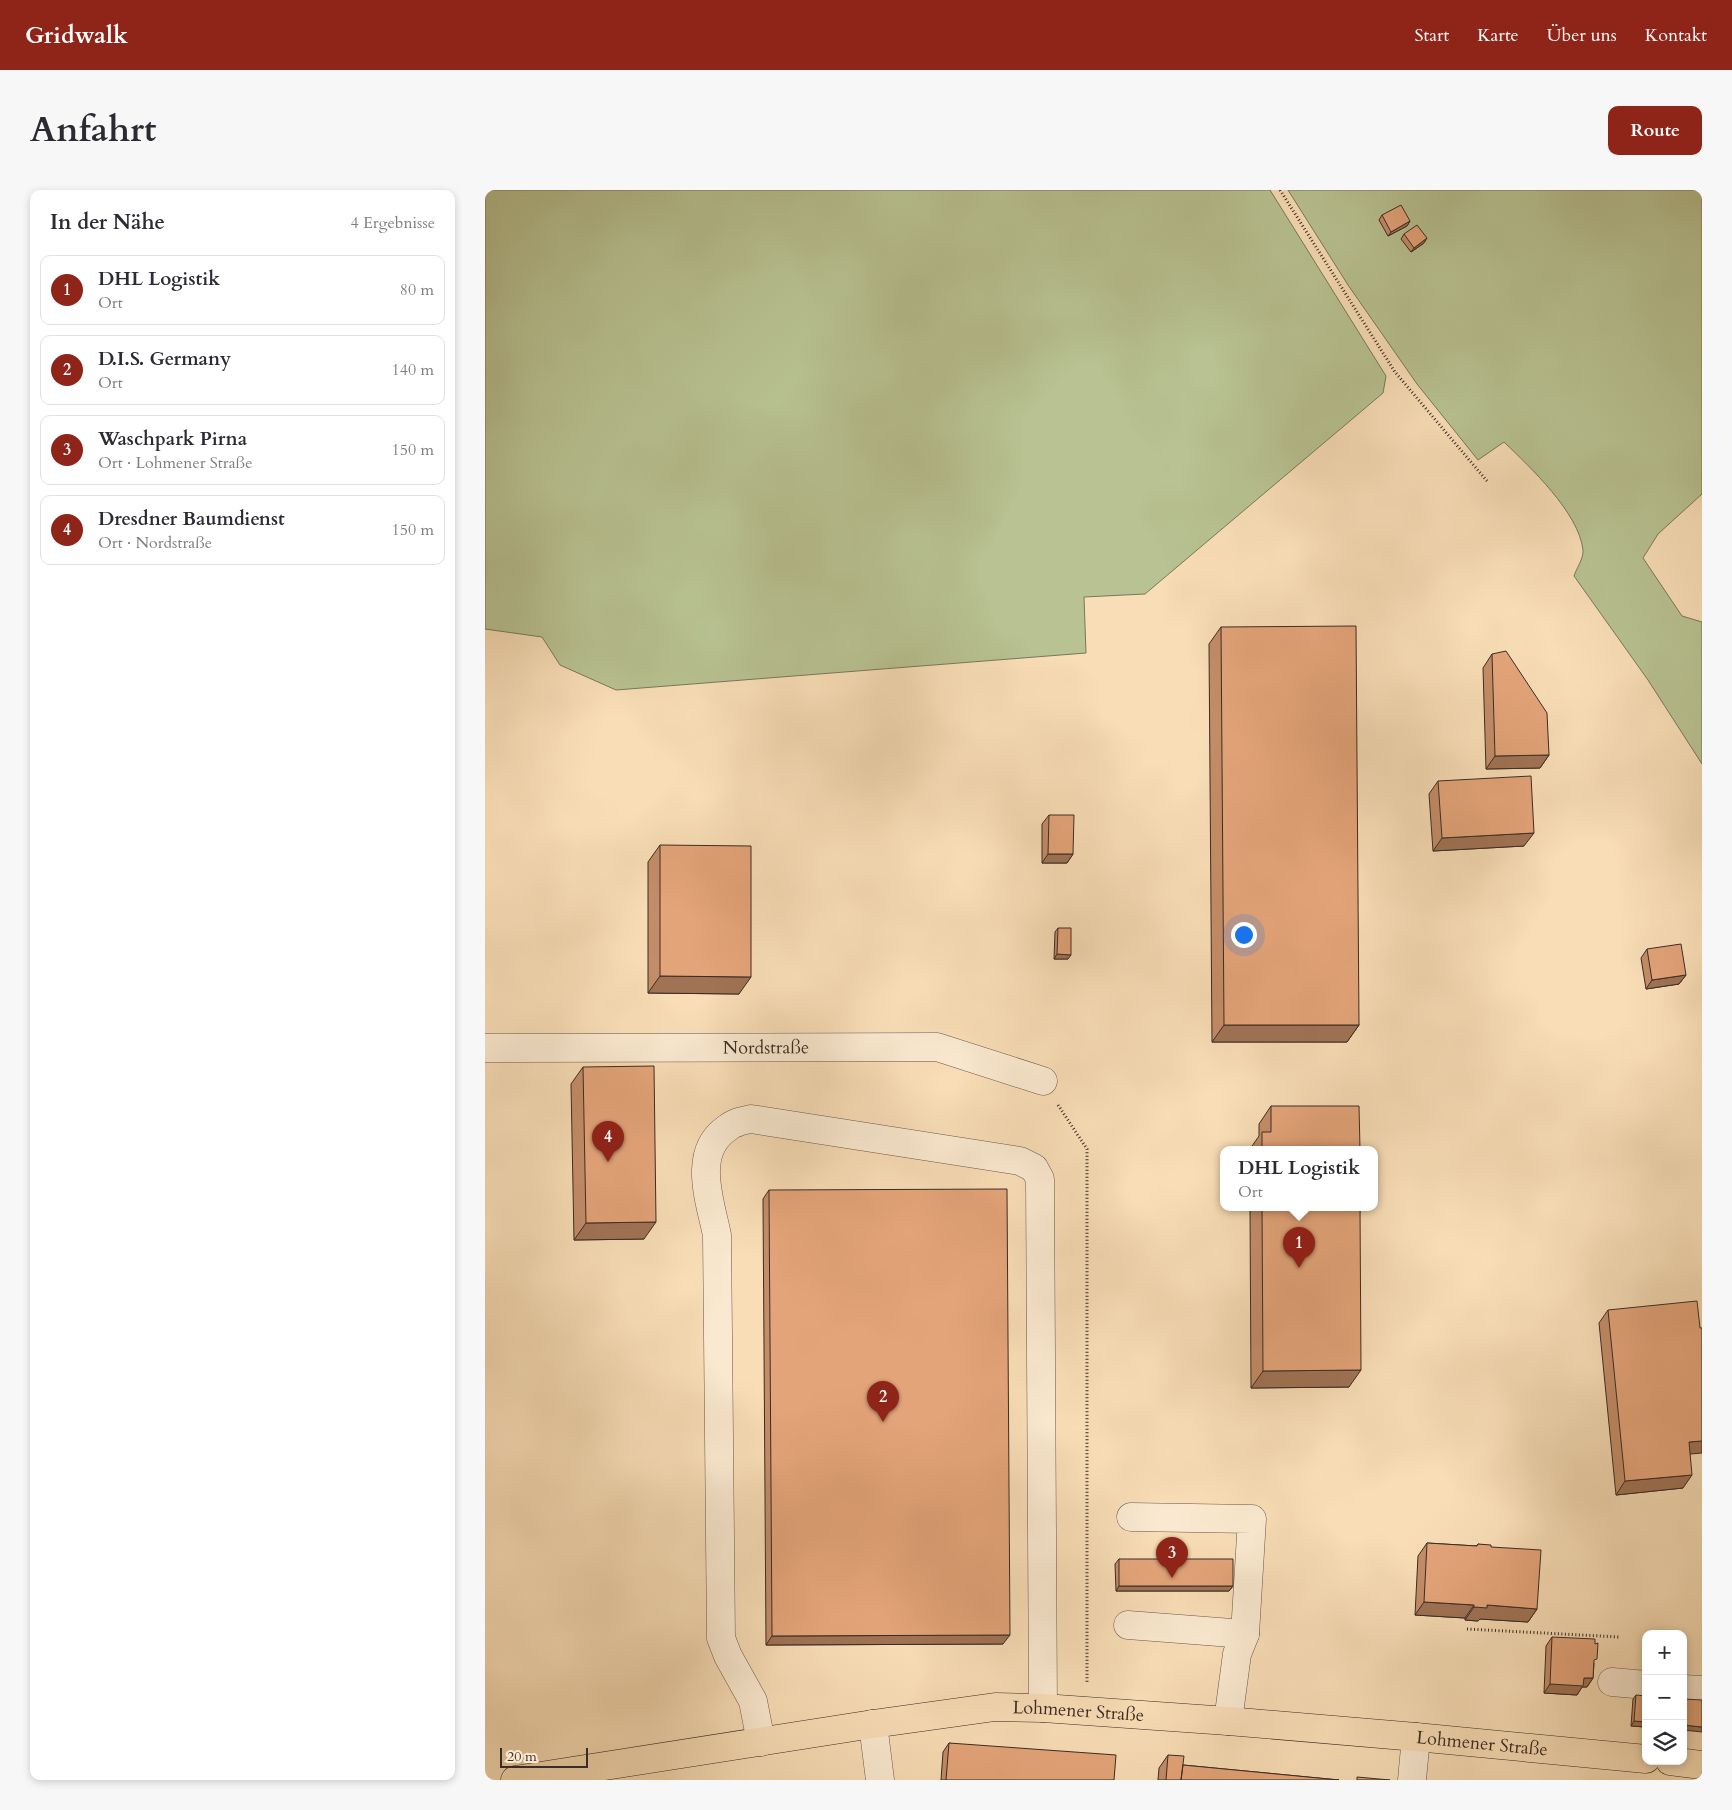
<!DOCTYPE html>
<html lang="de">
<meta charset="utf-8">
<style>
:root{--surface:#fff;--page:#f7f7f7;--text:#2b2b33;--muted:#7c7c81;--line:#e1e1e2;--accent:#8f2418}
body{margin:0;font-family:Cardo,serif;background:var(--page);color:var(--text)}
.controls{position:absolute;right:15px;bottom:15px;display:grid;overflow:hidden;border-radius:10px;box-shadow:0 2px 8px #0003}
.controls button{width:45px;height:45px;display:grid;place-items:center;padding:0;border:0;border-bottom:1px solid var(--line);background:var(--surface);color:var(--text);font:25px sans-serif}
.scale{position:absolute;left:15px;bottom:12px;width:88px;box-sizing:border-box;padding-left:5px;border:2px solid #3a2c26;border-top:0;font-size:14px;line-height:18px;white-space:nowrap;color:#3a2c26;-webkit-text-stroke:4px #fae9d0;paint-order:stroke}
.you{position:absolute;left:758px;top:744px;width:18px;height:18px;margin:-12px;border:4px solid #fff;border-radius:50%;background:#1a73e8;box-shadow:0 0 0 8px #1a73e833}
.badge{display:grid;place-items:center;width:32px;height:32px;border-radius:50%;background:var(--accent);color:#fff;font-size:16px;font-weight:700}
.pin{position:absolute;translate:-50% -41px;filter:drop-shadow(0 1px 2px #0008)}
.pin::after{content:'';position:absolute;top:26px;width:18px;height:15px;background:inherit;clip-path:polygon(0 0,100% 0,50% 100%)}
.popup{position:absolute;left:735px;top:956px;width:158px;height:65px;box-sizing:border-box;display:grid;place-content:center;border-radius:10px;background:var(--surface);filter:drop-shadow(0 1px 4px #0005);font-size:16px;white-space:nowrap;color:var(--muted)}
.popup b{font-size:19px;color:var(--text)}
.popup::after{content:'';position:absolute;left:50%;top:100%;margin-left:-10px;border:10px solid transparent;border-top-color:var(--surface)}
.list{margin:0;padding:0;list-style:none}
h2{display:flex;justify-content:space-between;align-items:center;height:65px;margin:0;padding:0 20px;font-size:21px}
h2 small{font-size:16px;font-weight:400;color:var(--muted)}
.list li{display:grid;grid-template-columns:32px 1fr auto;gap:15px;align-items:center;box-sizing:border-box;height:70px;margin:0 10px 10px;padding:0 10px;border:1px solid var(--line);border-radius:10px}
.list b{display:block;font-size:19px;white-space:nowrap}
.list p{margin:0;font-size:16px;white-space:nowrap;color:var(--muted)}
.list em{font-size:16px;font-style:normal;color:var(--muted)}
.icon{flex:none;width:28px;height:28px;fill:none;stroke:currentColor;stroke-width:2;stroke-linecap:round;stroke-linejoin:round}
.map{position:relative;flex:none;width:1217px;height:1590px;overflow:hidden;border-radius:10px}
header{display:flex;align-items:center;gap:30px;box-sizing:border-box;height:70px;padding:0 25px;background:var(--accent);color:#fff}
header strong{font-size:24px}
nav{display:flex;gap:28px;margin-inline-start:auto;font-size:18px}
.intro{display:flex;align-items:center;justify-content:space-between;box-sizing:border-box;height:120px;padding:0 30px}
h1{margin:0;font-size:35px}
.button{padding:12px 22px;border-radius:10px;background:var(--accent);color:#fff;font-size:18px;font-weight:700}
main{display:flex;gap:30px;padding:0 30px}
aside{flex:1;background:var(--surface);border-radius:10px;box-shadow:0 2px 8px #0003}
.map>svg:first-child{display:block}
</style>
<header>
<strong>Gridwalk</strong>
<nav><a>Start</a><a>Karte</a><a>Über uns</a><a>Kontakt</a></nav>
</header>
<div class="intro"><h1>Anfahrt</h1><a class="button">Route</a></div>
<main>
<aside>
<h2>In der Nähe<small>4 Ergebnisse</small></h2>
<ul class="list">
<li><span class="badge">1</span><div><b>DHL Logistik</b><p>Ort</p></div><em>80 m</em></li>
<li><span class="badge">2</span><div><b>D.I.S. Germany</b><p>Ort</p></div><em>140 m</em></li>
<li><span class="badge">3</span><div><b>Waschpark Pirna</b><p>Ort · Lohmener Straße</p></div><em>150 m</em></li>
<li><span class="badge">4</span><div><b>Dresdner Baumdienst</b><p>Ort · Nordstraße</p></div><em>150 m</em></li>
</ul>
</aside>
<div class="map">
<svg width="1217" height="1590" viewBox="0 0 1217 1590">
<rect width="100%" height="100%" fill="#f8ddb6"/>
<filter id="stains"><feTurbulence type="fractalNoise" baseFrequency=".004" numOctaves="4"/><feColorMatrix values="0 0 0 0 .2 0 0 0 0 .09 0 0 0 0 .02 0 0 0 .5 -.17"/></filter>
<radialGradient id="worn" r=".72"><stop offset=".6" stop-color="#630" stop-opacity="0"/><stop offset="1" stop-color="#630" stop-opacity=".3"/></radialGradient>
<path fill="#b8c292" stroke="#79775c" d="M0,0H785L901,186L898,203L660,404L599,407L601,463L131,500L75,475L57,447L0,439Z
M803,0H1217V304L1173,344L1158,368L1197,426L1217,432V574L1163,490L1089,386C1091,379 1099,368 1098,360C1094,323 1045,277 1019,252L993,270L932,194L863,95Z"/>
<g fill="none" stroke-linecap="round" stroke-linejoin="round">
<defs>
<g id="minor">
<path id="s1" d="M0,858L452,857L558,891"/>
<path d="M646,1327L767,1329L760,1444L752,1464L743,1531"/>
<path d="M643,1435L760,1444"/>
<path d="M1127,1492L1161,1495"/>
<path d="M1198,1499L1217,1500"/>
<path d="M388,1534L395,1590"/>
<path d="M276,1552L268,1511L243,1466L236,1448L232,1045C225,1011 207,963 241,939C244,937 247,934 251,933C255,931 261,930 266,929L535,971L549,978L555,989L558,1518"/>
<path d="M927,1590L931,1547"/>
</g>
<g id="major">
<path d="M1185,1571L1217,1575"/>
<path id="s2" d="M30,1590L388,1534L510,1517L558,1518L743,1531L931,1547L1161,1569"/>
</g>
</defs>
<use href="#minor" stroke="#6a584a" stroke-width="29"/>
<use href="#major" stroke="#3a2c26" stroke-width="29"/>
<path stroke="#3a2c26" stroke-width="3" stroke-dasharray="1 2.5" stroke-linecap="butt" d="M795,0L910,182L1002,291
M573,915L602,959V1493
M982,1439L1134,1447"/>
<use href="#minor" stroke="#fae9d0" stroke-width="28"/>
<use href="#major" stroke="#f8ddb6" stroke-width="28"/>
</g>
<path fill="#c48d68" stroke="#3a2c26" d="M897,25L925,31L922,36L903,46L894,30Z
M919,44L939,53L926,62L916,49Z
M736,437L874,835L862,852H727L724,454Z
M1007,464L1064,565L1055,578L1001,579L998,478Z
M953,591L1039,656L948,661L944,604Z
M564,625L588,664L582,673H557V634Z
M175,655L254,804L163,803V672Z
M573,738L583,769H569L570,742Z
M1162,759L1201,785L1194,794L1161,799L1156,768Z
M98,877L159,1049L89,1050L86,894Z
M786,916L875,959H765L774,946V934Z
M284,1000L518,1454L281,1455L278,1009Z
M765,1017H875L864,1197L766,1198Z
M1123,1120L1205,1264L1198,1298L1131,1305L1114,1133Z
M942,1353L991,1356L993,1354L1006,1357L1052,1419L1043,1432L995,1429L993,1431L980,1430V1428L930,1425L933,1366Z
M634,1369L748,1396L744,1401H631L630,1374Z
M1067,1447L1109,1473L1108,1488L1102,1497H1097L1092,1505L1059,1503L1061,1456Z
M1151,1505L1161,1537L1146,1536L1148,1509Z
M464,1553L629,1590H456L458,1562Z
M683,1565L698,1575L854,1590H673L674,1578Z"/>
<path fill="#a07355" stroke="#3a2c26" d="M925,31L922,36L903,46L906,42Z
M942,48L939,53L926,62L929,58Z
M1064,565L1055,578L1001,579L1010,566Z
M1049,643L1039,656L948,661L957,648Z
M563,664H588L582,673H557Z
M572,764L586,765L583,769H569Z
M1201,785L1194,794L1161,799L1167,790Z
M175,786L266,787L254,804L163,803Z
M739,835H874L862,852H727Z
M171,1032L159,1049L89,1050L101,1033Z
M876,1180L864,1197L766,1198L778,1181Z
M1217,1251V1263L1194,1265L1204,1252Z
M1207,1285L1198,1298L1131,1305L1140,1291Z
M634,1396H748L744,1401H631Z
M939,1412L989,1415L980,1428L930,1425Z
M1002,1415L1052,1419L1043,1432L995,1429L993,1431L980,1430L989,1417Z
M525,1445L518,1454L281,1455L287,1446Z
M1099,1488H1108L1102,1497H1097L1092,1505L1059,1503L1065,1494Z
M1149,1531L1161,1532V1537L1146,1536Z
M1198,1535L1217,1537V1542L1198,1540Z"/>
<path fill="#e4a479" stroke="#3a2c26" d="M916,15L925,31L906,42L897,25Z
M932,35L942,48L929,58L919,44Z
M871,436L874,835H739L736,437Z
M1021,461L1062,523L1064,565L1010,566L1007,464Z
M1046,586L1049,643L957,648L953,591Z
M564,625H589L588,664H563Z
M175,655L266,656V787L175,786Z
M573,738H586V765L572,764Z
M1196,754L1201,785L1167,790L1162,759Z
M169,876L171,1032L101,1033L98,877Z
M786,916H874L875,959H777V942H786Z
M522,999L525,1445L287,1446L284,1000Z
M777,1017H875L876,1180L778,1181Z
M1212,1111L1215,1138H1217V1251L1204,1252L1207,1285L1140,1291L1123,1120Z
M942,1353L992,1356L993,1354L1006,1355V1357L1056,1360L1052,1419L1002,1415V1418L989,1417V1415L939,1412Z
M634,1369H748V1396H634Z
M1067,1447L1110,1449V1454L1113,1453L1112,1469L1109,1470L1108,1488H1099L1098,1496L1065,1494Z
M1151,1505L1161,1506V1532L1149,1531Z
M1198,1509L1217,1510V1537L1198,1535Z
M464,1553L631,1565L629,1590H461Z
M683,1565L699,1566L696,1590H681Z
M698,1575L854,1590H696Z
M872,1587L905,1590H872Z"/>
<g text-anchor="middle" stroke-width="4" stroke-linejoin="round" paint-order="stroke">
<g font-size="18" fill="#3a2c26" stroke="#fae9d0">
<text dy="6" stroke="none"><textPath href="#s1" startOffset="281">Nordstraße</textPath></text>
<text dy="6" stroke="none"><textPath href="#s2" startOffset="569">Lohmener Straße</textPath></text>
<text dy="6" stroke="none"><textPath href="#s2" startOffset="974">Lohmener Straße</textPath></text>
</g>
</g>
<rect width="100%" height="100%" filter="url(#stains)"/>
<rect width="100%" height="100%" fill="url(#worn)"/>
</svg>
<div class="controls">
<button>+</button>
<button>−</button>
<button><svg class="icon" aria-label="layers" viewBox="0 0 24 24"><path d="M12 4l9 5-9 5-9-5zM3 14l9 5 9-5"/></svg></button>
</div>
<div class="scale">20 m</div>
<div class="you"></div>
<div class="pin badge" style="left:814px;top:1078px">1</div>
<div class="popup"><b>DHL Logistik</b>Ort</div>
<div class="pin badge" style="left:398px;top:1232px">2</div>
<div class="pin badge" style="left:687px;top:1388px">3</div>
<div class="pin badge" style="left:123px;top:972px">4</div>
</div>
</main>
